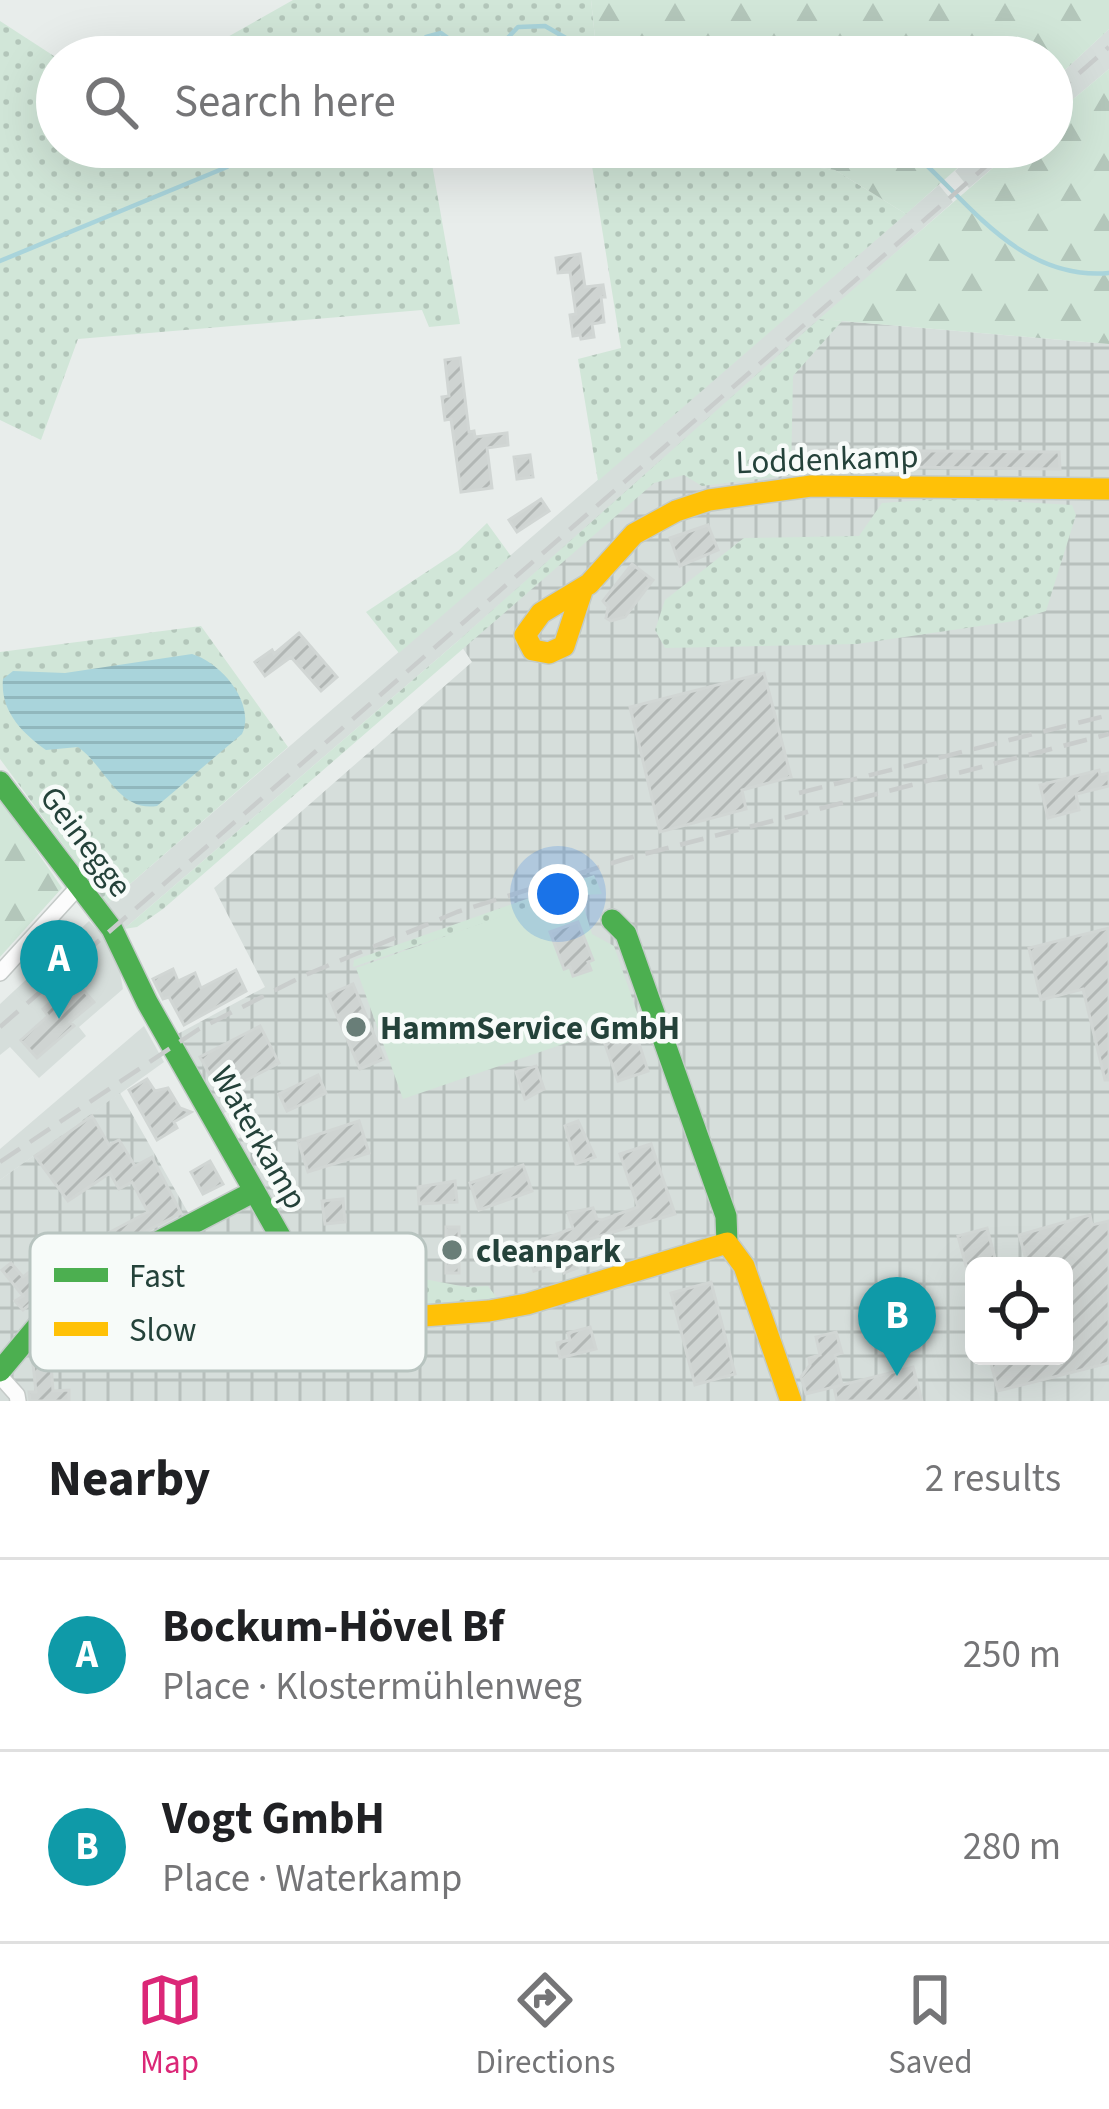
<!DOCTYPE html>
<meta charset="utf-8">
<style>
:root{--surface:#fff;--page:#f2f2f2;--text:#202124;--muted:#757577;--line:#e0e0e0;--accent:#db2777}
body{margin:0;font-family:"Source Sans 3",sans-serif;background:var(--page);color:var(--text)}
.controls{position:absolute;right:36px;bottom:36px;display:grid;overflow:hidden;border-radius:18px;box-shadow:0 12px 48px #0002}
.controls button{width:108px;height:108px;display:grid;place-items:center;padding:0;border:0;border-bottom:3px solid var(--line);background:var(--surface);color:var(--text);font:60px sans-serif}
.you{position:absolute;left:558px;top:894px;width:42px;height:42px;margin:-30px;border:9px solid #fff;border-radius:50%;background:#1a73e8;box-shadow:0 0 0 18px #1a73e833}
.badge{display:grid;place-items:center;width:78px;height:78px;border-radius:50%;background:var(--accent);color:#fff;font-size:39px;font-weight:700}
.pin{position:absolute;translate:-50% -99px;filter:drop-shadow(0 3px 6px #0008)}
.pin::after{content:'';position:absolute;top:63px;width:42px;height:36px;background:inherit;clip-path:polygon(0 0,100% 0,50% 100%)}
.list{margin:0;padding:0;list-style:none}
h2{display:flex;justify-content:space-between;align-items:center;height:156px;margin:0;padding:0 48px;font-size:51px}
h2 small{font-size:39px;font-weight:400;color:var(--muted)}
.list li{display:grid;grid-template-columns:78px 1fr auto;gap:36px;align-items:center;box-sizing:border-box;height:192px;padding:0 48px;border-top:3px solid var(--line)}
.list b{display:block;font-size:45px;white-space:nowrap}
.list p{margin:0;font-size:39px;white-space:nowrap;color:var(--muted)}
.list em{font-size:39px;font-style:normal;color:var(--muted)}
.icon{flex:none;width:66px;height:66px;fill:none;stroke:currentColor;stroke-width:2;stroke-linecap:round;stroke-linejoin:round}
.map{position:relative;flex:none;width:1109px;height:1401px;overflow:hidden}
.search{position:absolute;background:var(--surface);box-shadow:0 12px 48px #0002;left:36px;right:36px;top:36px;height:132px;display:flex;align-items:center;gap:30px;box-sizing:border-box;padding:0 42px;border-radius:66px;color:var(--muted);font-size:45px}
.sheet{height:540px;background:var(--surface)}
nav{display:flex;justify-content:space-around;align-items:center;box-sizing:border-box;height:168px;border-top:3px solid var(--line);background:var(--surface);font-size:33px;color:var(--muted)}
nav a{display:grid;justify-items:center;gap:6px}
nav .on{color:var(--accent)}
.map>svg:first-child{display:block}
</style>
<div class="map">
<svg width="1109" height="1401" viewBox="0 0 1109 1401">
<defs>
<pattern id="industrial-grid" width="8" height="8" patternUnits="userSpaceOnUse" patternTransform="scale(3)"><rect width="8" height="8" fill="#d6dedb"/><path d="M0 4h8M4 0v8" fill="none" stroke="#b8c0bd"/></pattern>
<pattern id="grass-dots" width="8" height="8" patternUnits="userSpaceOnUse" patternTransform="scale(3)"><rect width="8" height="8" fill="#d1e6d8"/><path d="M2 2h.1M6 6h.1" fill="none" stroke="#b3c6ba" stroke-width="1.8" stroke-linecap="round"/></pattern>
<pattern id="forest-firs" width="22" height="20" patternUnits="userSpaceOnUse" patternTransform="scale(3)"><rect width="22" height="20" fill="#d1e6d8"/><path d="M5 1l3.5 6h-7zM16 11l3.5 6h-7z" fill="#b3c6ba"/></pattern>
<pattern id="water-rules" width="6" height="5" patternUnits="userSpaceOnUse" patternTransform="scale(3)"><rect width="6" height="5" fill="#a9d4db"/><path d="M0 2.5h6" fill="none" stroke="#91b7bd"/></pattern>
<pattern id="building-hatch" width="6" height="6" patternUnits="userSpaceOnUse" patternTransform="scale(3)"><rect width="6" height="6" fill="#cfd4d2"/><path d="M-1 1l2-2M0 6l6-6M5 7l2-2" fill="none" stroke="#b2b7b5"/></pattern>
</defs>
<rect width="100%" height="100%" fill="#e8edeb"/>
<path fill="#d6dedb" d="M1109,29V69L1052,117V82Z
M981,147H1017L969,188L955,171Z
M939,185L953,202L458,641L124,929L107,904Z
M89,921L101,933L119,967L123,989L79,1027L86,1036L39,1078L10,1047L0,1055V1004Z
M144,1026L164,1062L0,1180V1149Z"/>
<path fill="url(#industrial-grid)" fill-rule="evenodd" d="M819,319L1109,344V1401H0V1180L120,1093L190,1216L252,1178L234,1141L261,1124L250,1102L219,1115L172,1037L265,987L214,888L472,662L458,641ZM974,1266H1064V1356H974Z"/>
<path fill="url(#grass-dots)" d="M293,0H591L597,57H192Z
M0,21L57,58V147H429L460,324L429,327L422,310L78,339L41,440L0,420Z
M589,147H695L732,156L835,170L906,214L598,481L578,359L621,348Z
M819,319L842,321L793,376L791,475L702,486L684,475L654,483L163,909L137,927L124,929L458,641Z
M955,498L1072,505L1076,515L1046,611L1014,621L857,644L665,648L655,630L665,600L744,538L859,536L882,503Z
M487,523L511,556L399,653L366,612L458,551Z
M201,626L288,747L107,904L0,759V652Z
M594,875L602,894L564,896L353,967L354,960Z
M421,1238L424,1279L466,1287L488,1286L497,1298L421,1305Z"/>
<path fill="url(#forest-firs)" d="M591,0H1109V29L1052,82V57H597Z
M1109,69V344L819,319L1017,147H1052V117Z
M695,147H981L906,214L835,170L732,156Z
M0,798L62,888L0,957Z"/>
<path fill="#d1e6d8" d="M578,889L592,934L614,946L639,1018L403,1099L356,968Z"/>
<path fill="url(#water-rules)" d="M192,654C222,663 256,704 242,734L157,806C118,812 106,767 78,747L46,750C22,733 0,711 3,679L13,671L65,673Z"/>
<g fill="none" stroke-linecap="round" stroke-linejoin="round">
<path stroke="#a9d4db" stroke-width="4.5" d="M417,57L426,37L441,33L459,46L465,57
M498,57L501,45L518,27L545,26L578,45L617,57
M907,147C967,199 1018,281 1109,273
M0,261L227,167L240,147"/>
</g>
<path fill="url(#building-hatch)" stroke="#d1d6d4" stroke-width="3" d="M580,254L585,287L603,285L605,297H601L604,322L592,324L594,337L581,339L580,335L573,336L570,315L576,314L570,272L558,273L556,258Z
M460,358L469,432L474,431L475,437L507,433L508,445L487,448L492,488L461,492L451,419L445,420L442,397L449,396L445,360Z
M820,450L1059,452L1060,469L821,466Z
M530,455L533,477L517,479L514,457Z
M541,499L549,511L517,532L509,520Z
M708,525L718,550L680,566L670,538Z
M632,564L653,580L625,617L611,621L606,618L608,607L603,601Z
M299,633L337,677L321,691L291,657L265,676L255,662L272,650L274,654Z
M764,673L791,777L742,790L746,809L660,832L630,707Z
M1099,770L1100,775L1109,773V786L1076,794L1079,810L1048,818L1040,785Z
M578,922L593,960L588,962L591,970L573,976L570,967L564,969L550,932Z
M1109,928V1080H1105L1083,989L1041,1000L1029,948Z
M173,969L178,981L195,973L201,988L236,970L246,991L184,1025L169,997L163,999L153,979Z
M75,981L94,1002L70,1022L74,1026L37,1058L21,1040L48,1016L43,1009L56,997L53,993L66,982L69,986Z
M353,984L384,1059L360,1069L328,995Z
M632,1022L648,1071L618,1081L601,1033Z
M260,1026L279,1063L220,1094L200,1057Z
M536,1066L544,1089L525,1099L516,1072Z
M318,1075L326,1093L287,1111L279,1094Z
M147,1079L155,1091L168,1088L180,1108L191,1112L174,1122L177,1128L157,1140L129,1090Z
M92,1116L109,1145L119,1140L135,1166L152,1157L181,1213L110,1250L103,1236L148,1212L132,1182L119,1189L110,1173L68,1201L35,1156Z
M359,1121L369,1153L308,1172L298,1141Z
M578,1121L595,1157L576,1164L565,1126Z
M651,1144L675,1214L569,1245L577,1268L564,1273L560,1262L534,1271L526,1246L573,1228L568,1213L593,1208L597,1219L602,1220L638,1207L620,1154Z
M210,1161L223,1184L203,1194L191,1172Z
M523,1165L532,1191L479,1210L470,1183Z
M455,1181L457,1202L419,1204L418,1187Z
M343,1199L345,1222L325,1224L322,1201Z
M1090,1215L1092,1225L1109,1221V1363L998,1391L989,1356H1020L1022,1363L1064,1356V1266H1028L1019,1235Z
M446,1227H459V1273H446Z
M987,1228L997,1266H966L958,1236Z
M11,1263L23,1277L32,1270L48,1290L23,1310L15,1301L23,1296L2,1270Z
M711,1282L735,1374L695,1385L671,1293Z
M590,1327L596,1349L560,1358L557,1343L570,1340L568,1333Z
M836,1332L842,1353L835,1355L842,1385L806,1394L801,1377L810,1365L809,1358L820,1355L816,1337Z
M51,1363L53,1391L69,1390V1401H30L29,1392H36L33,1364Z
M913,1367L922,1401H837L834,1387Z"/>
<g fill="none" stroke-linecap="round" stroke-linejoin="round">
<defs>
<path id="street" d="M0,973L80,885
M0,1376L17,1395L18,1401"/>
<path id="fast" d="M0,782L112,929L147,1002L318,1303
M612,920L626,934L726,1216L727,1243
M0,1371L56,1304L81,1282L253,1192"/>
<path id="slow" d="M582,591L564,646L549,653L533,650L525,635L541,613L589,584L634,534L676,511L709,500L811,486L1109,489
M318,1303L325,1315L345,1322L489,1311L527,1304L727,1243L744,1266L791,1401"/>
</defs>
<use href="#street" stroke="#c5cac8" stroke-width="18"/>
<use href="#fast" stroke="#c3cbc8" stroke-width="24"/>
<use href="#slow" stroke="#c3cbc8" stroke-width="24"/>
<use href="#street" stroke="#fcfcfc" stroke-width="15"/>
<use href="#fast" stroke="#4caf50" stroke-width="21"/>
<use href="#slow" stroke="#ffc107" stroke-width="21"/>
<path stroke="#c9cdcc" stroke-width="4.5" stroke-dasharray="24 12" stroke-linecap="butt" d="M1052,97L1109,47
M799,793L1109,715
M0,1027L1008,147
M0,1162L199,1029L303,976L457,912L625,859L1109,734"/>
</g>
<g fill="#697e78" stroke="#f7fbf9" stroke-width="4.5">
<circle cx="356" cy="1027" r="12"/>
<circle cx="452" cy="1250" r="12"/>
</g>
<g text-anchor="middle" stroke-width="9" stroke-linejoin="round" paint-order="stroke">
<g font-size="33" fill="#24423a" stroke="#f7fbf9">
<text transform="translate(827 458) rotate(-2)" y="12">Loddenkamp</text>
<text transform="translate(87 841) rotate(53)" y="12">Geinegge</text>
<text transform="translate(260 1137) rotate(60)" y="12">Waterkamp</text>
</g>
<g font-size="33" font-weight="bold" fill="#24423a" stroke="#f7fbf9" text-anchor="start">
<text x="380" y="1039">HammService GmbH</text>
<text x="476" y="1262">cleanpark</text>
</g>
</g>
<rect x="30" y="1233" width="396" height="138" rx="18" fill="#f7fbf9" stroke="#b8c4c0" stroke-width="3"/>
<rect x="54" y="1268" width="54" height="14" fill="#4caf50"/>
<rect x="54" y="1322" width="54" height="14" fill="#ffc107"/>
<g font-size="33" fill="#24423a">
<text x="129" y="1287">Fast</text>
<text x="129" y="1341">Slow</text>
</g>
</svg>
<div class="controls">
<button><svg class="icon" aria-label="locate" viewBox="0 0 24 24"><circle cx="12" cy="12" r="6"/><path d="M12 2v4M12 18v4M2 12h4M18 12h4"/></svg></button>
</div>
<div class="you"></div>
<div class="pin badge" style="left:59px;top:1019px;background:#0f9aa8">A</div>
<div class="pin badge" style="left:897px;top:1376px;background:#0f9aa8">B</div>
<div class="search"><svg class="icon" aria-label="search" viewBox="0 0 24 24"><circle cx="10" cy="10" r="6"/><path d="M15 15l6 6"/></svg>Search here</div>
</div>
<section class="sheet">
<h2>Nearby<small>2 results</small></h2>
<ul class="list">
<li><span class="badge" style="background:#0f9aa8">A</span><div><b>Bockum-Hövel Bf</b><p>Place · Klostermühlenweg</p></div><em>250 m</em></li>
<li><span class="badge" style="background:#0f9aa8">B</span><div><b>Vogt GmbH</b><p>Place · Waterkamp</p></div><em>280 m</em></li>
</ul>
</section>
<nav>
<a class="on"><svg class="icon" aria-label="map" viewBox="0 0 24 24"><path d="M3 6l6-2 6 2 6-2v14l-6 2-6-2-6 2zM9 4v14M15 6v14"/></svg>Map</a>
<a><svg class="icon" aria-label="directions" viewBox="0 0 24 24"><path d="M12 3l9 9-9 9-9-9zM9 14v-3h6M13 9l2 2-2 2"/></svg>Directions</a>
<a><svg class="icon" aria-label="saved" viewBox="0 0 24 24"><path d="M7 4h10v16l-5-4-5 4z"/></svg>Saved</a>
</nav>
